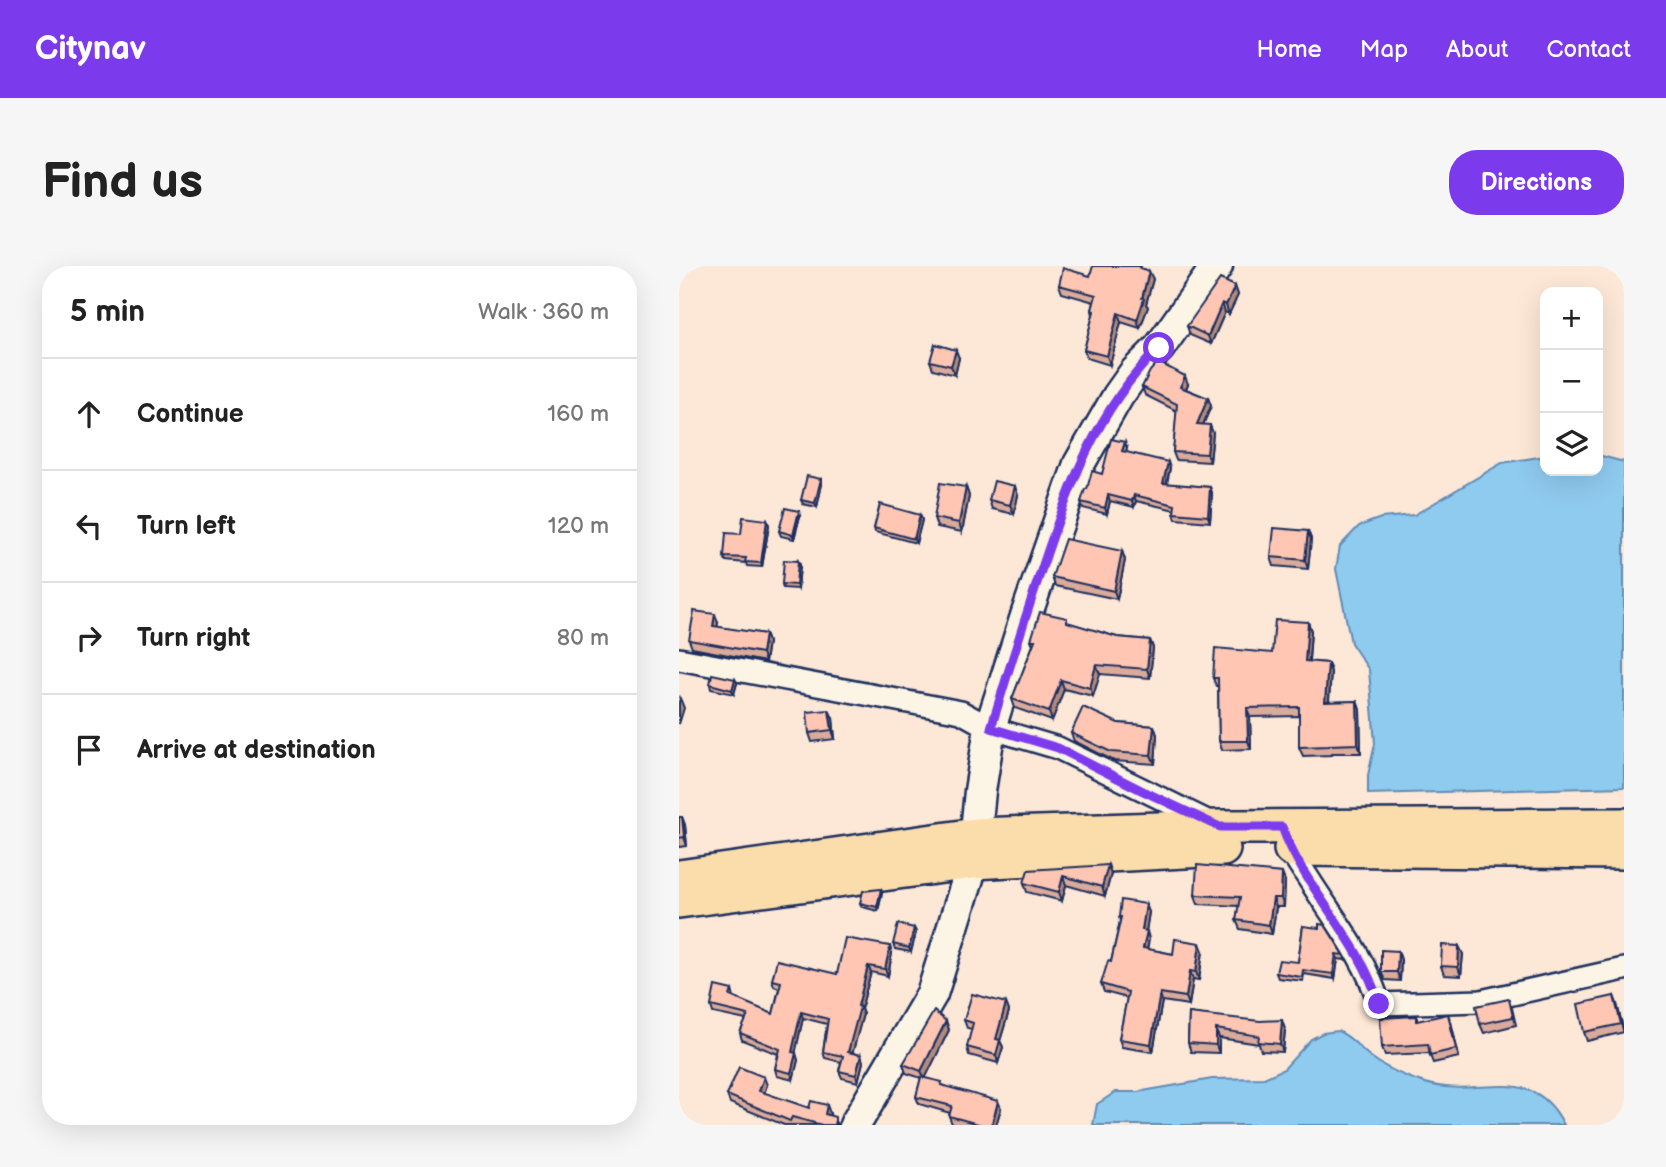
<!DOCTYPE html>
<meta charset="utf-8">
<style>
:root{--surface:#fff;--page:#f6f6f6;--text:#222;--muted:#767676;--line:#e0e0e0;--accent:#7c3aed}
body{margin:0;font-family:"Balsamiq Sans",sans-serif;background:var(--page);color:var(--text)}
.controls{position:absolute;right:21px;top:21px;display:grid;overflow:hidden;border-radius:14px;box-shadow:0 7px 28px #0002}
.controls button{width:63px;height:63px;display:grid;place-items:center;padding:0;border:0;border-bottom:2px solid var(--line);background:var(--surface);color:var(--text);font:35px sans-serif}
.stop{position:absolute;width:21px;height:21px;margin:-16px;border:5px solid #7c3aed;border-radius:50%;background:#fff}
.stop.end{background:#7c3aed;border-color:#fff;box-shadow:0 2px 7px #0008}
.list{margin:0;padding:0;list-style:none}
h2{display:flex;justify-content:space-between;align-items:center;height:91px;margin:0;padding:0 28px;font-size:30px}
h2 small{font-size:23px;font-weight:400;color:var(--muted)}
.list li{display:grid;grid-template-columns:46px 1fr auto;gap:21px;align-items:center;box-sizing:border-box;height:112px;padding:0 28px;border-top:2px solid var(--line)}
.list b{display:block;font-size:26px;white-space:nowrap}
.list em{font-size:23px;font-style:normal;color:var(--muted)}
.icon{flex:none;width:38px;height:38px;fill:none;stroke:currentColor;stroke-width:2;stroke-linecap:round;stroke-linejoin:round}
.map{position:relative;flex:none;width:945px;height:859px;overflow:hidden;border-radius:28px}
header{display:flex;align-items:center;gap:42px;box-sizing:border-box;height:98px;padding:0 35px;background:var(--accent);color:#fff}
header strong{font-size:33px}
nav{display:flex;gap:38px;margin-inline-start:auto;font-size:24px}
.intro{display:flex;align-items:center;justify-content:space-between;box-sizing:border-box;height:168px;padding:0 42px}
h1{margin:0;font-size:49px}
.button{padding:18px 32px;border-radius:28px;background:var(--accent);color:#fff;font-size:24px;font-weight:700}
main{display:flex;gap:42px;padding:0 42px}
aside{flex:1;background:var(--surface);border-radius:28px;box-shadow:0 7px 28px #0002}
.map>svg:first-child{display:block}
</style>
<header>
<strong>Citynav</strong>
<nav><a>Home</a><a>Map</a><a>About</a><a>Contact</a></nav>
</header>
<div class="intro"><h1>Find us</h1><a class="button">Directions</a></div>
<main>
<aside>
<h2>5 min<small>Walk · 360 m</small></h2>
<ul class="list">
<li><svg class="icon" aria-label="ahead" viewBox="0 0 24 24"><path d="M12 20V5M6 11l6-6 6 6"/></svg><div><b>Continue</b></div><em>160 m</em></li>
<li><svg class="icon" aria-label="left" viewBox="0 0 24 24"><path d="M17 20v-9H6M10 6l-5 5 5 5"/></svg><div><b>Turn left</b></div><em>120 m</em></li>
<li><svg class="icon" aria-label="right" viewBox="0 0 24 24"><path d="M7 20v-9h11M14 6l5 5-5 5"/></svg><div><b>Turn right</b></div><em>80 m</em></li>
<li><svg class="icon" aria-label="arrive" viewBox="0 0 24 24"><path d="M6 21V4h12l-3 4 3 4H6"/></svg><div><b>Arrive at destination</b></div></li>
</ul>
</aside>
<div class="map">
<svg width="945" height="859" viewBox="0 0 945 859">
<rect width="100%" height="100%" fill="#fde7d6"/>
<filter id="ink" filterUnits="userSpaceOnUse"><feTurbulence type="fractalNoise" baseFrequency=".0143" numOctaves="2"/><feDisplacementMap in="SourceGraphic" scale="14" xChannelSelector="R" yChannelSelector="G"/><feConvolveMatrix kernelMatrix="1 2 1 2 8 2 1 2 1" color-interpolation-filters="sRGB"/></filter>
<g filter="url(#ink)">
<path fill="#8fcaef" stroke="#618cb5" stroke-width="2" d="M919,189L945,196V521L689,528V509L696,478L690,404L672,377L657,303L661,280L680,260L702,252L735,249L823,197L866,190V205H919Z
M659,765C671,770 678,779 688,788C704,801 727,811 746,817C800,834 853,794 885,859H414L418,838L437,826H458L533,813L585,812L605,803L632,773L644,767Z"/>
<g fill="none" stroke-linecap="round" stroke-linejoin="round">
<defs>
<path id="minor" d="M0,393L282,446L311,462L379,482L532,557
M608,576C614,591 625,605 633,618C658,657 687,693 700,738L802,735L945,703"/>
<path id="secondary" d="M176,859L253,728L294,596L301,525L311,462L348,347L400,198L439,130L456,106L480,82L538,0"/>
<path id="primary" d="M612,583L945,586
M0,611L297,569L541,561L945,559
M0,635L294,596L544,583"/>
</defs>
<use href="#minor" stroke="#1b2f5e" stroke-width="26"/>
<use href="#secondary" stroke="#1b2f5e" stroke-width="35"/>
<use href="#primary" stroke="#1b2f5e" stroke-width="38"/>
<use href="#minor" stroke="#fcf5e5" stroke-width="21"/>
<use href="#secondary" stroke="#fcf5e5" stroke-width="30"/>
<use href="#primary" stroke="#fbddab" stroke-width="33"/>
</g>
<path fill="#daaa9a" stroke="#1b2f5e" stroke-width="2" d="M466,3L474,13L467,38L469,41L461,62L442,56L431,99L408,92L405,84L414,49L413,44L415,36L383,27L380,19L411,10Z
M556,20L559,29L550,48L546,46L532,78L511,69L508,60Z
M280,92L276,109L254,103L251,95Z
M509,118L507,123L529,132L532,140L524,159L534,167L531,196L497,194L494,186L498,145L466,129L463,121Z
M448,182L447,186L491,202L488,218L531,221L533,227L531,256L497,253L495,247L496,244L457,235L455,241L431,235L428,248L404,242L402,236L408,223Z
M142,213L143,218L138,241L124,238L122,234Z
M287,221L290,230L283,266L258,261L255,252Z
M339,229L335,248L313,243L310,234Z
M241,249L243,254L237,277L196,266L195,262Z
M121,250L115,273L102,270L100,265Z
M88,254L90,259L83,301L68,300L67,297L47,295L45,291L62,268Z
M629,265L632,273L629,303L595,300L592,291Z
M443,285L446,294L438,333L376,320L373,311Z
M119,295L121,299L119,323L104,322L103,318Z
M629,356L632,365L630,396L649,397L652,406L650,436L678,435L681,444L682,487H653V489L624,490L620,481V450L571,451L572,483L543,484L540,475L539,420H537L534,412L593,387Z
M39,357L38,361L86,368L89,376L86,396L13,382L10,374Z
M390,357L438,371L471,374L474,382L471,412L421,408L414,430L385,423L373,455L336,442L333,433L354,379L352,374Z
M56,413L58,417L55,428L32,423L31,418Z
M154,452L156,473L133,476L130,467Z
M439,457L475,460L478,469L476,498L435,495L395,475L392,467Z
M0,551H3L6,559L8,580L0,581Z
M429,599L432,608L426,630L387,619L383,635L348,626L345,617Z
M606,615L605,641H597L593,668L561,663L557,654L560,640L519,638L516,629Z
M202,623L203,627L199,645L183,641L181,637Z
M470,646L467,665L470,673L468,683L494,688L524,685L520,714L514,713L510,739L483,735L474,786L443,781L440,773L448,732L425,726L422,718L432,696L441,655L440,651Z
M624,660L665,689L666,694L659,693L656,713L625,708L624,715L599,712L597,707L619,696Z
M235,662L237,666L232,686L216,683L214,678Z
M719,685L722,694L721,715L706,714L702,706Z
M213,687L209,710L192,706L182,743L184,748L173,787L182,789L184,796L179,816L163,812L160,805L162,796L146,792L144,786L148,758L124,752L116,787L119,794L114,814L98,810L96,803L99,788L63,774L61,767L67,754L34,747L32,740L53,724L55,732L94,748L100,722L95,720L93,714L158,708Z
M784,688L782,710L765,709L762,700Z
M935,730L938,738L945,766L908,775L905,766Z
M327,737L330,745L321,775L324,781L319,797L290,789L288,781L293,763L288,762L285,754Z
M833,742L837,759L805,767L801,758Z
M510,747L606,763L604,786L582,785L580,778L540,772V787L512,786L509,777Z
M267,755L270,764L246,812L322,842L317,859H278L273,858L270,850L271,847L240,838L237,831L242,812L227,807L224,798Z
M740,755L772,756L780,791L754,797L750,787L706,789L703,781Z
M88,819L85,827L130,842L151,847V849L159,859H105L51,837L48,829Z"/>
<path fill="#b28b7d" stroke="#1b2f5e" stroke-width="2" d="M470,5L474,13L467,38L469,41L461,62L458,54Z
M556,20L559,29L550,48L547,39Z
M543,37L546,46L532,78L529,70Z
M439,47L442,56L431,99L428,90Z
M277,84L280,92L276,109L272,100Z
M506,110L509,118L504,129L501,121Z
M529,132L532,140L521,166L518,158Z
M531,159L534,167L531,196L528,188Z
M446,176L448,182L446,191L443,185Z
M489,196L491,202L486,223L484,217Z
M142,213L143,218L138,241L136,237Z
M336,220L339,229L335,248L331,239Z
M287,221L290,230L283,266L280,257Z
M531,221L533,227L531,256L529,250Z
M429,229L431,235L428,248L426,242Z
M455,229L457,235L455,241L453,235Z
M120,245L121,250L115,273L114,269Z
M241,249L243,254L237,277L235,273Z
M88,254L90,259L83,301L82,297Z
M629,265L632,273L629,303L626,294Z
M443,285L446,294L438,333L435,325Z
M119,295L121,299L119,323L117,319Z
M36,348L39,357L37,369L34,360Z
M629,356L632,365L629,404L626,395Z
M86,368L89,376L86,396L83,387Z
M471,374L474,382L471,412L468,403Z
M649,397L652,406L649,444L646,436Z
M417,399L421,408L414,430L411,422Z
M56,413L58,417L55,428L53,424Z
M382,414L385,423L373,455L370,446Z
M1,432L5,442L0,458V436Z
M678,435L681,444L682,487L679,478Z
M568,442L571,451L572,483L569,475Z
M150,444L154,452L156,473L153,464Z
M475,460L478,469L476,498L472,489Z
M3,551L6,559L8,580L5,571Z
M429,599L432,608L426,630L423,621Z
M603,607L606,615L605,641L602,632Z
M384,610L387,619L383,635L380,626Z
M202,623L203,627L199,645L198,641Z
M594,632L597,641L593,668L590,659Z
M467,638L470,646L466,672L463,664Z
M235,662L237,666L232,686L230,682Z
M468,665L470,673L467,690L464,682Z
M521,677L524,685L520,714L517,706Z
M211,680L213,687L209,710L206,703Z
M780,680L784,688L782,710L779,701Z
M719,685L722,694L721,715L718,706Z
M657,688L659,693L656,713L654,708Z
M189,700L192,706L182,743L184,748L172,793L169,786L179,740Z
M511,705L514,713L510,739L507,731Z
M481,727L483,735L474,786L472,778Z
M935,730L938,738L945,766L942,758Z
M327,737L330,745L321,775L324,781L319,797L317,789V773Z
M122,746L124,752L115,793L113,786Z
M769,748L772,756L780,791L777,783Z
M603,754L606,763L604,786L601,778Z
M267,755L270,764L246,813L242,805Z
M537,763L540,772V787L537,779Z
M117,787L119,794L114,814L112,807Z
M182,789L184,796L179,816L177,809Z
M85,811L88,819L83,833L80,825Z
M319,835L322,842L317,859H313Z
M148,839L151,847L149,856L146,848Z"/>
<path fill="#fec6b3" stroke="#1b2f5e" stroke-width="2" d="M414,0H462L461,2L470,5L463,32L465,33L458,54L439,47L428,90L405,84L415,45L413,44L417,29L380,19L384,2L411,10Z
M541,13L556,20L547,39L543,37L529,70L508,60Z
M256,78L277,84L272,100L251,95Z
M479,96L506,110L501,121L529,132L518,158L531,159L528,188L494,186L498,138L463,121L471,105Z
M432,173L446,176L443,185L489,196L484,217L531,221L529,250L495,247L496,239L455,229L453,235L429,229L426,242L402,236L406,223H408L413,205L423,208Z
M128,210L142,213L136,237L122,234Z
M315,215L336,220L331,239L310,234Z
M261,217L287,221L280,257L255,252Z
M201,238L241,249L235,273L195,262Z
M106,242L120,245L114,269L100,265Z
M64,251L88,254L82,297L66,296L67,292L45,291L47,267L62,268Z
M595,262L629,265L626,294L592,291Z
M386,273L443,285L435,325L373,311Z
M105,294L119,295L117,319L103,318Z
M15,345L36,348L34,360L86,368L83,387L10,374Z
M361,346L388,352V356L438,371L471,374L468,403L417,399L411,422L382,414L370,446L333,433L356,374H352Z
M596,354L629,356L626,395L649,397L646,436L678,435L679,478L650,479V480L620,481V441L568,442L569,475H540L539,412H534L536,382L593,387Z
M33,408L56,413L53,424L31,418Z
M404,441L439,457L475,460L472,489L432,486L392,467Z
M150,444L153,464L130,467L128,446Z
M0,551H3L5,571L0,572Z
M429,599L423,621L384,610L380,626L345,617L349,604Z
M518,599L603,607L602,632H594L590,659L557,654L561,631L516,629Z
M202,623L198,641L181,637L184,625Z
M442,634L467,638L463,664L468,665L464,682L494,688L496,673L521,677L517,706L511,705L507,731L481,727L472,778L440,773L449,726L422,718L429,695L432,696L442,651H440Z
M219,658L235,662L230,682L214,678Z
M640,658L646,659L665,689L657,688L654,708L624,704L623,711L597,707L600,694L619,696L624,660L640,662Z
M166,672L211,680L206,703L189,700L179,740L181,741L169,786L182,789L177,809L160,805L164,790L144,786L149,753L122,746L113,786L117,787L112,807L96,803L101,783L61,767L69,749L32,740L36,720L53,724L51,730L94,748L102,716L93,714L98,694L158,708Z
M763,679L780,680L779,701L762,700Z
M702,684L719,685L718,706H702Z
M293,728L327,737L317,773L321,774L317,789L288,781L294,757L285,754Z
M935,730L942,758L905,766L899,738Z
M830,733L834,751L801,758L797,740Z
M255,745L267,755L242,805L224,798Z
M510,747L581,755L603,754L601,778L579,776L580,770L537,763V779L509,777Z
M769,748L777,783L751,789L749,778L703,781L701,752L738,750V755Z
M60,801L85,811L80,825L130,842L132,835L148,839L146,848L156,851V854L155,859H143L113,851L111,855L48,829Z
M242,811L263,816L262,819L319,835L313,859H303L270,850L273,840L237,831Z"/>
</g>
<g fill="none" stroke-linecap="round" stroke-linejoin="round" filter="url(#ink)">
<path stroke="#7c3aed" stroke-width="9" d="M480,82C417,144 389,223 362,305C344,357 328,410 312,462L379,482L464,525L541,561H603C626,625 681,672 700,738"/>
</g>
</svg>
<div class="controls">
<button>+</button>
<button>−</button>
<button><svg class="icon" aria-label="layers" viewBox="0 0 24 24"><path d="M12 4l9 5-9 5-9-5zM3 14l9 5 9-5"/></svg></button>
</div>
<div class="stop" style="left:480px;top:82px"></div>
<div class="stop end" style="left:700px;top:738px"></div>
</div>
</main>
